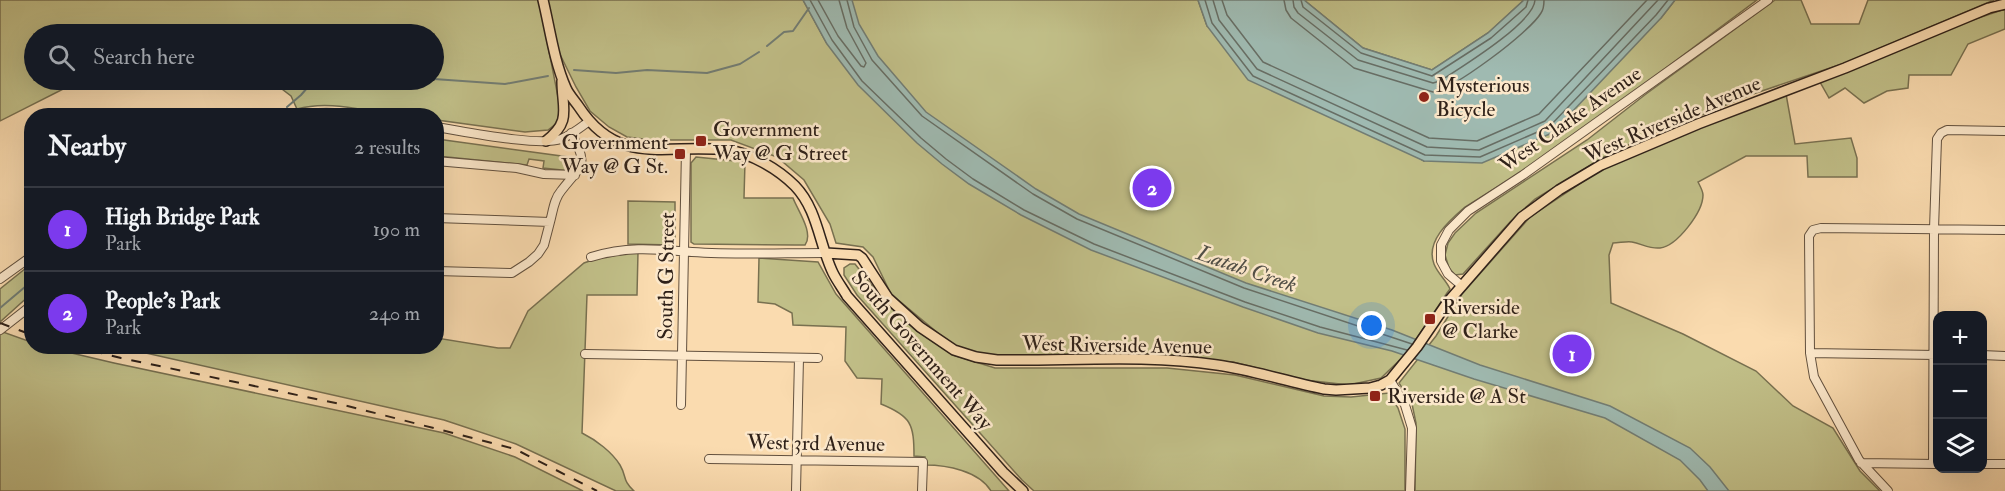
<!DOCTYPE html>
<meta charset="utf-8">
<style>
:root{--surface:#171b24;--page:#242831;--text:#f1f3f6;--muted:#9ea1a6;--line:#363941;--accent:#7c3aed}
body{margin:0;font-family:"IM FELL Double Pica",serif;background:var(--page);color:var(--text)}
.controls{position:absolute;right:18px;bottom:18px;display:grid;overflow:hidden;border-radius:12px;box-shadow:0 6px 24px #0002}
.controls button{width:54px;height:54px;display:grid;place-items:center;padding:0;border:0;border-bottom:2px solid var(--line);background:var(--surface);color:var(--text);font:30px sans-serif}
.you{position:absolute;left:1372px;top:326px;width:21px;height:21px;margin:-15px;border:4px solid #fff;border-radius:50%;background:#1a73e8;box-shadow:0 0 0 9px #1a73e833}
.badge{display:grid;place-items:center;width:39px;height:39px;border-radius:50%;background:var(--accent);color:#fff;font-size:20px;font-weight:700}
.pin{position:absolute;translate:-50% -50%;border:3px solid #fff;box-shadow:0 2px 6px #0006}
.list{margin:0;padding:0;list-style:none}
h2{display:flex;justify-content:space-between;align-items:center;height:78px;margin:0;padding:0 24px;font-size:26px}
h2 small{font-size:20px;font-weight:400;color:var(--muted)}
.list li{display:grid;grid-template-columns:39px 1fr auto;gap:18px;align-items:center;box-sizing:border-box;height:84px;padding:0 24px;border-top:2px solid var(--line)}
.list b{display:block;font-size:22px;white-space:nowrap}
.list p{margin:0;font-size:20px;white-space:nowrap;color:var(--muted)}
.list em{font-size:20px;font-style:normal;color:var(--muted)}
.icon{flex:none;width:33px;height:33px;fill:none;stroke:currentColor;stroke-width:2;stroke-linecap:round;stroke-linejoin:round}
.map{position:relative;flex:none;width:2005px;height:491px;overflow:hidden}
.search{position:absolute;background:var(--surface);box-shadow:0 6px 24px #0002;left:24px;top:24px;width:420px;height:66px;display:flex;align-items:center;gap:15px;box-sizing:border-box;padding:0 21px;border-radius:33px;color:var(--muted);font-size:22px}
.panel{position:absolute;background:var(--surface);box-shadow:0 6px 24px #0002;left:24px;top:108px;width:420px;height:246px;border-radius:24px}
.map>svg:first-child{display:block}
</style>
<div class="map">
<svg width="2005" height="491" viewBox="0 0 2005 491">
<rect width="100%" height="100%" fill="#fadbaf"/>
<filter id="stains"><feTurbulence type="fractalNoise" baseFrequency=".00333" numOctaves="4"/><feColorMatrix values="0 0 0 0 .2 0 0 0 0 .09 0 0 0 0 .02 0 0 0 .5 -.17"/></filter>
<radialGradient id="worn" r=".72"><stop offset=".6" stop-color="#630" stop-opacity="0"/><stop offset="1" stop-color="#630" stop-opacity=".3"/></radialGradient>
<path fill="#c1bf88" stroke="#787050" stroke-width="1.5" d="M0,0H803L827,44L818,0H1198L1207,26L1424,161L1661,18L1675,0H1757L1552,153L1465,207C1450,220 1425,241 1434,264C1438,274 1446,280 1450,289L1447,293L1407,353L1381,378L1349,385L1305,380L1233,362L1132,356H995L956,348L891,294L873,257L863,247L836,243L830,224L804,180L777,157L731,140H652L627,137L609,127L590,111L576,87L551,36H546L560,107L557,123L548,130L525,132L437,120L436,116C426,115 415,116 404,115C369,113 332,99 297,109L291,96L274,83L277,80H434V34L246,31L240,28L238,31H156L151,34H34V80H81L0,121Z
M1304,0H1524L1488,33L1432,70L1363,48Z
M1775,0H1801L1811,24H1859L1868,0H1994L1845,63L1753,94L1682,123L1646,136L1604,157L1535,199L1510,222L1463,274L1455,275L1449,268L1445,255L1448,243L1455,233L1476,213L1587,140L1646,94Z
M2005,9V29L1968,44L1951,75H1909L1908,88L1887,91L1864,103L1845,88L1829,98L1820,82L1955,26Z
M1786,94L1795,144L1851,138L1857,158V177H1808L1807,156H1746L1698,182C1700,186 1703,191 1703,195C1703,212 1677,246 1660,248C1650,249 1642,244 1632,242C1627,241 1619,243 1613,243L1609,255L1611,303L1683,334L1756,371L1793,406L1833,428L1860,471L1880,491H1415L1416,423L1412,404L1399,383L1436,336L1462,294L1530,217L1611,163L1700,126Z
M437,139L576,158V165L571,171L543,168L544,161L529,159L527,165L437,156Z
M696,157L745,162L744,198H793C798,211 814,233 805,245H795L694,244L691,242V163Z
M628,201L675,202V241L672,245L628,244Z
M638,252L637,295H587L582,433C596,440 612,452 620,465C627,477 622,480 634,491H616L516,444L444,420L137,351L109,349L101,347L436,346L437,338L498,348H510L528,311L584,263L598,258Z
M759,258L818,262L836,294L1009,491H991C979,471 947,465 925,465V457L914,456C914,424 911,416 881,404L882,379L857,378L845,361L846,327L793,325L792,313L775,304L758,302Z
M31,264V294L0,322V289Z
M850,264H855L885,302L917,331L953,355L995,368H1167L1235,375L1324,396L1351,397L1389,393L1398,408L1405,429V491H1034L1022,480L857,295L844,275V268Z
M0,331L31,342L32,346L46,347L114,363L444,433L515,457L583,491H0Z"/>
<path fill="#9fbab1" stroke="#727d74" stroke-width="1.5" d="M803,0H852L859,24L878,56L926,112L1036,189L1079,214L1246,283L1392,330L1480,365L1610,406L1690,448L1710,467L1729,491H1708L1700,480L1680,460L1605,418L1474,379L1392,351L1318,333L1243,307L1091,250L1021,215L969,184L942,164L917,143L858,85L827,44Z
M1198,0H1304L1363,48L1432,70L1488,33L1524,0H1675L1661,18L1552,133L1482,163L1424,161L1248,80L1207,26Z"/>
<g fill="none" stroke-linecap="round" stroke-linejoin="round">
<path stroke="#676e65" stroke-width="1.5" d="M810,0L832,40L862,81L921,138L946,159L973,179L1024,210L1094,244L1245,302L1320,327L1407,350
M818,0L838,36L861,66L864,67L866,63L847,28L839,0
M847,0L854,27L872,60L922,116L1033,194L1077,219L1244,288L1412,344
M1205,0L1212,23L1253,76L1425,155L1480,157L1549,127L1656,15L1668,0
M1213,0L1219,20L1257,69L1427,147L1479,150L1545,121L1658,0
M1222,0L1227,15L1263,62L1429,138L1477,141L1539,114L1647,0
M1284,0L1286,10L1291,18L1354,68L1433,92C1454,89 1530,32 1541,13C1544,9 1544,5 1544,0
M1293,0L1294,7L1298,13L1358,60L1433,83L1440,81C1460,68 1534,23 1535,0
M1301,0L1303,7L1361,53L1432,76L1491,38L1526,7L1528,0"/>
<path stroke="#727d74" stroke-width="2" d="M767,46L784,32L793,31L809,8
M574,70L616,73L647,70L707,73L740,64L759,52
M434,79L505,84L548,76
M287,107L301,95L314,80
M0,308L32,281"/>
<defs>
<path id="minor" d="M295,116C317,111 339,112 361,116
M436,127C463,131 538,147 561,139C571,135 580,128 588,122
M436,161L517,168L544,174L575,175
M436,218L550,222C553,211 554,199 561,191C581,165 590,166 571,133
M591,257C628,246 654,249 692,252C736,255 781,253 826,253
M436,271L512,273L529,262L538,254L544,245L550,222
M0,279L32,256
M1462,286L1448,274L1441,261V245L1449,230L1468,211L1523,175L1768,0
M0,330L32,305
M1810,353L1936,355
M585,354L818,358
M1982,355L2005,356
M1390,380L1405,405L1412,428L1410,491
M681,405L686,149
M709,459L923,462L922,491
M1861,463L1936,464
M1933,464L1934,229L1937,139L1941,133L1947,130L2005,131
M1982,464H2005
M796,491L799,358
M1888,491L1859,460L1814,377L1810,353L1809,236L1813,230L1821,228L2005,230"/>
<path id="major" d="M543,0C550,29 554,61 566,88C569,95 575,101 579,107C619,168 667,143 727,150C751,153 778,169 795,186C818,210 819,244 833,273C837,281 843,289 847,296L1003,472L1023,491
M546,141C572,121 562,109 562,81
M826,253L858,255L862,258L888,298L920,327L954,350L976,357L997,360C1070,361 1145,354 1217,365C1253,370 1288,382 1324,389L1336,390L1370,388L1381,385L1390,380L1417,347L1447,303L1522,217L1559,190L1601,165L1698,124L1845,68L1989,8L2005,4"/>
</defs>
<use href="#minor" stroke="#62503e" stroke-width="10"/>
<use href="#major" stroke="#2f2119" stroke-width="12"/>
<use href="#minor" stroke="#fce8cb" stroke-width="8"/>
<use href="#major" stroke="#fadbaf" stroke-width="9"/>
<path stroke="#2f2119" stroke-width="2" stroke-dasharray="10 10" stroke-linecap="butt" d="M0,323L32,335
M73,346L121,358L340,404L515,449L597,491"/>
</g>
<g fill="#8f2418" stroke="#fce8cb" stroke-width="2">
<circle cx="1424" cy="97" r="6"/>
<rect x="695" y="135" width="12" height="12" rx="3"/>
<rect x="674" y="148" width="12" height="12" rx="3"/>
<rect x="1424" y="313" width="12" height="12" rx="3"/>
<rect x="1369" y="390" width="12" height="12" rx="3"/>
</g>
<g text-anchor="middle" stroke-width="5" stroke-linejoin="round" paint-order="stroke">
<g font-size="21" fill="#2f2119" stroke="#fce8cb" text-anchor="start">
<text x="1436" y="92">Mysterious<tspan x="1436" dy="24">Bicycle</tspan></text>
<text x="713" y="136">Government<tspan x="713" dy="24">Way @ G Street</tspan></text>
<text x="668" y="149" text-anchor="end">Government<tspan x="668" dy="24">Way @ G St.</tspan></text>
<text x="1442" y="314">Riverside<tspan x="1442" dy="24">@ Clarke</tspan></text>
<text x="1387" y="403">Riverside @ A St</text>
</g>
<g font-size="21" fill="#2f2119" stroke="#fce8cb">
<text transform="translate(1570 119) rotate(-35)" y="7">West Clarke Avenue</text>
<text transform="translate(1672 119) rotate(-23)" y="7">West Riverside Avenue</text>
<text transform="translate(666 276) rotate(-89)" y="7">South G Street</text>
<text transform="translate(1117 345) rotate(1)" y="7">West Riverside Avenue</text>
<text transform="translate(922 350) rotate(49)" y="7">South Government Way</text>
<text transform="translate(816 443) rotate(1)" y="7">West 3rd Avenue</text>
</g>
<g font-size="22" font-style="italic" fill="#514f47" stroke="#fce8cb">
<text transform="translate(1247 268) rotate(19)" y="8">Latah Creek</text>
</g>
</g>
<rect width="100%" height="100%" filter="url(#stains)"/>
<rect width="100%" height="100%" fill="url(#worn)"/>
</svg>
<div class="controls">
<button>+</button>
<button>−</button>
<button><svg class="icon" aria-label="layers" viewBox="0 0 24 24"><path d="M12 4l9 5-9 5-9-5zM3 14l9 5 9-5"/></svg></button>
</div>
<div class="you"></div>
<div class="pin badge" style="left:1572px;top:354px">1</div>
<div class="pin badge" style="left:1152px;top:188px">2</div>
<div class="search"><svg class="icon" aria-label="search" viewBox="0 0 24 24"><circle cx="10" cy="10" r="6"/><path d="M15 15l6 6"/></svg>Search here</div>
<section class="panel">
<h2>Nearby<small>2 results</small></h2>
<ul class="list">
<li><span class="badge">1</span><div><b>High Bridge Park</b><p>Park</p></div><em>190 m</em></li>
<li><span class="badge">2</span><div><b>People's Park</b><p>Park</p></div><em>240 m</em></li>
</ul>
</section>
</div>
